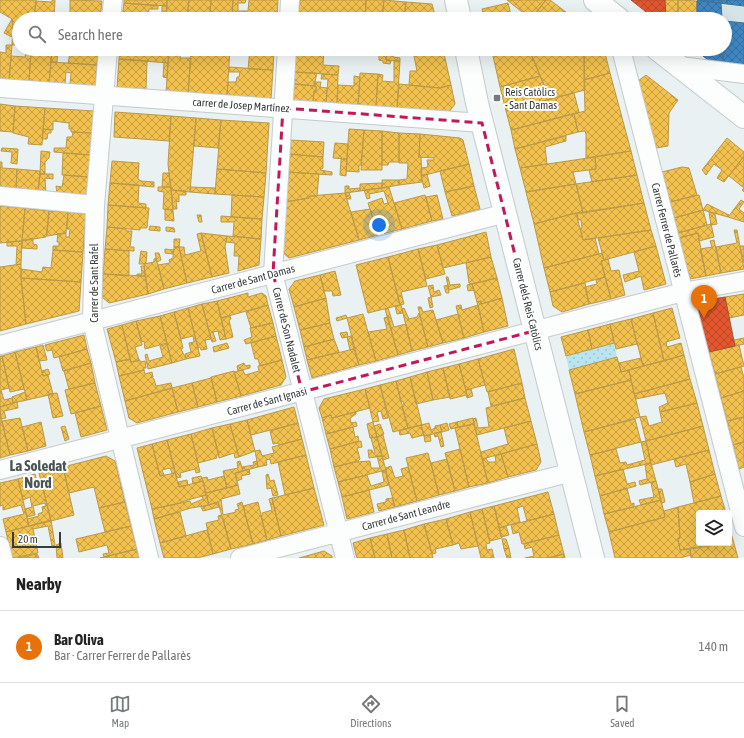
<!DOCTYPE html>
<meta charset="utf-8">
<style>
:root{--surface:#fff;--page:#f2f2f2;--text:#222;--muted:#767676;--line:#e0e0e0;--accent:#757b7c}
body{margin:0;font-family:"Asap Condensed",sans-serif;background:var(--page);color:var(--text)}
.controls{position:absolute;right:12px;bottom:12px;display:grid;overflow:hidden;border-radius:4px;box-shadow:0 4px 16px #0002}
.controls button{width:36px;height:36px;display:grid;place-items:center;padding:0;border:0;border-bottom:1px solid var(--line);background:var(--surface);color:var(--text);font:20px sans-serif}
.scale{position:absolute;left:12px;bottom:10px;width:49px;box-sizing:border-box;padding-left:4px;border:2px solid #363b3c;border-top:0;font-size:11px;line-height:14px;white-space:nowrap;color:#363b3c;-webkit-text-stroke:3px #fff;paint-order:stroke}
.you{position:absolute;left:379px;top:225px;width:14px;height:14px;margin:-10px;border:3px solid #fff;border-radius:50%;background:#1a73e8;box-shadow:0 0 0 6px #1a73e833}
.badge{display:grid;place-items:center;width:26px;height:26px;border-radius:50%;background:var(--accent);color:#fff;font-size:13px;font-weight:700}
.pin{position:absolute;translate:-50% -33px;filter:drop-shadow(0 1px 2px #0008)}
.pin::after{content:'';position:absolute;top:21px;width:14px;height:12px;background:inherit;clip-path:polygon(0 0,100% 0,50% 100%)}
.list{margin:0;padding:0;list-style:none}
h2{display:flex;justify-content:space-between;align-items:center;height:52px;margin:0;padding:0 16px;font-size:17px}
h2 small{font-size:13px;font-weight:400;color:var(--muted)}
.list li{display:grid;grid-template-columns:26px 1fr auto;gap:12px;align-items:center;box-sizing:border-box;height:72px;padding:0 16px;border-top:1px solid var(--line)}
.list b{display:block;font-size:15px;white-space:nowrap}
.list p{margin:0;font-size:13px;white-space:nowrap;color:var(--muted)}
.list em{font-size:13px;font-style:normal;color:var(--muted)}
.icon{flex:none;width:22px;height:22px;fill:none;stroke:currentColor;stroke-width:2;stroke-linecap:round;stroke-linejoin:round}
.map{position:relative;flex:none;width:744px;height:558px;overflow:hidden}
.search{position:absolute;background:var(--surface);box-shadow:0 4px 16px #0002;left:12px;right:12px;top:12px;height:44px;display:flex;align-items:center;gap:10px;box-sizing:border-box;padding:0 14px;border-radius:22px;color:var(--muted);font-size:15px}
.sheet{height:124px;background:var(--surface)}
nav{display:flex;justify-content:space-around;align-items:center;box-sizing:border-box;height:56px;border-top:1px solid var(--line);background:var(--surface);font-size:11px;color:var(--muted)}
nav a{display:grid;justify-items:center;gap:2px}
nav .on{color:var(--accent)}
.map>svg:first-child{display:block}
</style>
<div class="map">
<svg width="744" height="558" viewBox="0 0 744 558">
<defs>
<pattern id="grass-dots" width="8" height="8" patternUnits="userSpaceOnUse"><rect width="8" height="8" fill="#b8e5ef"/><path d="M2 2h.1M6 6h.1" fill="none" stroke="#9fc5ce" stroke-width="1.8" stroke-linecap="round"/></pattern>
<pattern id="homes-cross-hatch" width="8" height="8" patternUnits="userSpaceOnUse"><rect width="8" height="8" fill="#f2c14e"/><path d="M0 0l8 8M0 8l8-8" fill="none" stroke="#c59e42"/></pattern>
<pattern id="shops-cross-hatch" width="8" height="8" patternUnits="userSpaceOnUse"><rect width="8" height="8" fill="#e4572e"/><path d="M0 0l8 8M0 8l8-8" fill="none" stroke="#ba4928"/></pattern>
<pattern id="schools-cross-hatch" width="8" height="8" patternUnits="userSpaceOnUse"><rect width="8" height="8" fill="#3f88c5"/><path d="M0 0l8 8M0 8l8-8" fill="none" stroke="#3670a1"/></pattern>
</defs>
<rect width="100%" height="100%" fill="#eaf1f2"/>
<path fill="#d6e4e7" d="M721,3L744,6V67L723,65L725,19H722Z"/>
<path fill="url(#grass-dots)" d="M614,343L617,357L569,370L566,356Z"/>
<path fill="url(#homes-cross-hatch)" stroke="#ba9949" d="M0,0H36L34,19H19V27H13L12,19L0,12Z
M52,0H55L54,19H34L36,1L52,2Z
M70,0L102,1L100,19H64L65,13H70Z
M124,0H167V6L124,3Z
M167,0H189L187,19H166Z
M189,0H211L209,19H187Z
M211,0H233L232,18L210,16Z
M233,0H246L245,3H238V11H248L249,0H278L277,17L232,14Z
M300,0H366L365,19H298Z
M366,0H384L382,19H365Z
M384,0L406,2L404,19H382Z
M507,0H546L531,19Z
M546,0H550L575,19H531Z
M665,0H678V19H666Z
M678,0L697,1V19H678Z
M406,2L432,4L436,19H404Z
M124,3L158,6V9H149L148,15H159L158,17H162V6H167L166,19H122Z
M508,3L512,19H484L482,9Z
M248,15L277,17V19H248Z
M12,19L13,27L12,37L4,33Z
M13,27H17L15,45H12Z
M6,45H12L9,81L0,80V52L6,53Z
M31,49L46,51V49H52L49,83L29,82Z
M52,49H58L57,62H51Z
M71,49H98L97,65L68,63Z
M120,49H169L168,63L119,59Z
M169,49H181L180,58H191L188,93L166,92Z
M191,49H230L227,96L188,93Z
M250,49H274L273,70L248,69Z
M296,49L324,50L323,65L339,66L338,75L294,72Z
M339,49H362V53L339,51Z
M362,49H379V53L362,52Z
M387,49H393V57L400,58V61L386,60Z
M406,49H443L451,85L440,88L409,85L410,71H417L414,56L416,54L406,55Z
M491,49H519L493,56Z
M519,49H529L540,76L500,87L493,56Z
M529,49H584L585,90L550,99Z
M584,49H604L610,73L584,80Z
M379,51L387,52L386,60L391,61L390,64L383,63V61L379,60Z
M26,52L31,53L29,82L9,81L11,56L25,57Z
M119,59L147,61L146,90L117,88Z
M394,61H400L397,108L376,107L378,74L383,75L382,81L394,82Z
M51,62L97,65L95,87L70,85L71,73L66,72L65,85L49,83Z
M164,62L168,63L167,78L163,77Z
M229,67L273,70L271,99L227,96L228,82H236L237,77H239L240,72H229Z
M294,72L317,73L314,86L294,84Z
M360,73L378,74L376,107L358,106Z
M610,73L631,151L586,158V134L585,131L578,132L574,114L585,111L584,80Z
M322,74L338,75L337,104L326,103L328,79H321Z
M646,75L678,100L669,113L668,146L656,148L638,81Z
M354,76L360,77L358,106L337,104L338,85L354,86Z
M540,76L550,99L506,111L500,87Z
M314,82H321L320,87L327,88L326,103L313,102L314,91H316V86H314Z
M294,84L316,86V91H314L313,102L293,101Z
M399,84L440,88L451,85L455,104L449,112L397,108Z
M574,93L579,112L511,130L506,111Z
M0,104L15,106L13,132L0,131Z
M15,106L45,108L42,145L28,144L29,137L13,133Z
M45,108L94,111L92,133L71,132V129H69V123L53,121V130L43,129Z
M115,112L171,116L169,141L114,137Z
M574,114L578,132L515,149L511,130Z
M171,116L196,118L190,192L171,190L168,164Z
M196,118L221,120L218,148L194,146Z
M221,120L269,123L266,173L217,169Z
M43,129L51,130V133H48L47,139H42Z
M349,129L364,130L361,165H359V172L346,171Z
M364,130L382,131V170H361Z
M382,131L399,133V162H389L388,165H382Z
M73,132L92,133L90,155L54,152V148H66L67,137H72Z
M399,133L420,134L419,157H421L422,182L399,185V180L407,179L408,163H399Z
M420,134L460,138L463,140L469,164L421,176V168L428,167L427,160H434V158L419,157Z
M566,136V141L545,147L547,164L520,168L515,149Z
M727,138L744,152V156L724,182L717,178L722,170L714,164L706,175L702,170Z
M290,140L324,142L323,157L289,154Z
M335,143L348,144L347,159L333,158Z
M2,148L18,149L17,164L11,163L12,152L1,151Z
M41,151L50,152L49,158L45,162V174H40Z
M631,151L637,175L592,182L589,170L596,169L595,157Z
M63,153L90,155L89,177L62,175Z
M289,154L323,157V168L320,170L332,172V175L287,172Z
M744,156V192L742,190L744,188L729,176Z
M595,157L596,169L573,172L576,184L526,192L520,168Z
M341,159H347L346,176L340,175Z
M112,161L139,163L138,179L141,181L154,182V187L110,183Z
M0,162H2V168L17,169L16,190L0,189Z
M469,164L474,186L445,192L440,171Z
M682,167L689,168L697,195L670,202L662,172Z
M17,169L40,171L38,192L16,190Z
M217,169L266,173L264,197L215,194Z
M287,172L319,174L317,196H310L309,198L285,202Z
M163,173H169L171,187H162Z
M40,174H53V179L45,178L46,193L38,192Z
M427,174L430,186L424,188L421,176Z
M64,175L89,177L87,197L57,194L56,186L62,187Z
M637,175L644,203L583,213L576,184Z
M382,180H399V185L382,188Z
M110,183L139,185L138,203L146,204V208L108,205Z
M382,183V188L360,191V184Z
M576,184L583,213H576L534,224L526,192Z
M345,186H349V189L360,188V191L345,193Z
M474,186L480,209L452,216L445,192Z
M158,187H171L173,210L163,209L164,192L158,191Z
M191,187L215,188V194L190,192Z
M389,187L402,229L378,235L368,203L382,198L384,204L388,203L384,191L369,194L370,198L367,199L364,190Z
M171,190L186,191V195H179V202L176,201L177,209H173Z
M349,192L351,199H347L345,193Z
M345,193L359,240L289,258L281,251L285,202L309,198L310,196Z
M232,195L264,197L262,219L231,217Z
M425,195L432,221L402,229L394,203Z
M437,195L443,219L432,221L426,197Z
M699,195L703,210L674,218L670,202Z
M741,200L744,202L739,209L744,213V222L728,217Z
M644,203L651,230L583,240L580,228H582L581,220H578L577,213Z
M707,204L729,215L728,217L703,210Z
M108,205L149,208L147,228H140V230L107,227Z
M0,206L25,208L22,241L0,243Z
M25,208L49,211L46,237L22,241Z
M165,209L173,210L174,221L165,220Z
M370,209L378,235L359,240L351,212Z
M703,210L707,225L678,233L674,218Z
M49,211L68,212L66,233L47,236Z
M68,212L86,214L83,252L53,250V246H59V242H57L58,234L66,233V237H69L70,229H67Z
M709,212L715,214L717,224L711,225Z
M576,213L583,240L595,238L599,254L544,268L534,224Z
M197,215H201L202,222H199Z
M221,216L262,219L261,239L233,236L234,222H221Z
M711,224L714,237L699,241L698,233L679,238L678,233Z
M150,226L160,227V231L149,230Z
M107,227L126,229V231H132L130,247H134V251L105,249Z
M166,227L174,228L175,232L166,231Z
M651,230L656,246L604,260L598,238Z
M734,230H737L744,269L721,273L716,247L737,243Z
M486,232L491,257L443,268L437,245Z
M201,233L227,236L225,247L229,273L212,277Z
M201,233L212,277L187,283L179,247H184L185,255L201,251L197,234Z
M698,233L706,276L690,279L679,238Z
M227,236L261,239L259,265L238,271L239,256H234L235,243L226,242Z
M33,238V244L37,245V249L22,248V241Z
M174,239H180L179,247H174Z
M714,240L721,273L706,276L700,249L712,247L710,241Z
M22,241L21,264L16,265L17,246H7V242Z
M437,245L445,274L426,279L418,249Z
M656,246L666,284L644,290L641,276L625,282L623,275L639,271L634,252Z
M740,246H744V263Z
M174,247H179L187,283L164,289L158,265L170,263L169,260L173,258Z
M105,249L129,251V276L103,274Z
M165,249L174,250L173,254L165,253Z
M418,249L427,286L401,292L404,304L400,305L388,257Z
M53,250L83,252L81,282L21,278V269L42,272L43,267L51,268Z
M141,251L147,252L146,263L144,264H139Z
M155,253H159L161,260L157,262Z
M602,253L604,260L601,261L605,277L550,292L544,268Z
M388,257L400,305L368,313L356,265Z
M491,257L497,278L472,284L469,283L466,263Z
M156,258L164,289L148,294L144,264L154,262V259Z
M608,259L611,271L619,270L625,295L611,299L601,261Z
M21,264V278L26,324L0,331V267Z
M141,266H144L145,276H137V274H142Z
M335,271L341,295L333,296L332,291H324L320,275Z
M103,274L145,276L148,294L109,303L102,297Z
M320,275L326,298L294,307L289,289L295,281Z
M446,277H448L450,285L460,284V287L449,290Z
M605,277L611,299L589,304L585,287L597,284L596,280Z
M21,278L81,282L79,311L26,324Z
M497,278L502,298L481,304V301L477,302L472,284Z
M585,283L589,304L562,312L553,306L550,292Z
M472,284L474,290L468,291L467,285Z
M433,285L434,292L439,290L441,295L431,297L428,286Z
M448,285L449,293H446L444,286Z
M248,293V297L262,293L266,296L268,305L221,318L217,301Z
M744,294V315L729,318L725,297Z
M431,297L433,307L430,308L428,298Z
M326,298L330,323L300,330L294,307Z
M502,298L508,326L484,332L477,302L481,301V304Z
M217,301L226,339L220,340L218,331L213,332L216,341L212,342L202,304Z
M202,304L211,339L205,340L207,349L201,350L200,347L198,348L188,308Z
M268,305L273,323L251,328L246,312Z
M401,305L403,313L397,314L395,306Z
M461,305L462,310L478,305L484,332L464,338L456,306Z
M418,307H421L423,312L433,310L443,343L428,347Z
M188,308L200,356L186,359L185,354L191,352L189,343L194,342L193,336L181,339L174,312Z
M388,308L394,327L406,324L412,351L398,355L385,309Z
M404,308L409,319L417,317L419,313L428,347L412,351L402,309Z
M672,308L680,338L666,342L667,347L681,343L684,355L664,361L653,313Z
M174,312L183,348L181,349L186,359L172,363L160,316Z
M653,313L664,361L643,366L631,319Z
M363,314L376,361L359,365L347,318Z
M458,314L464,338L443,343L436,320Z
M346,315L347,318L337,321L336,318Z
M160,316L167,343L145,349L144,341L142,342L136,321Z
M230,316L231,319L229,320L233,337L226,339L221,318Z
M388,317L398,355L376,361L368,332L387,329L384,318Z
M631,319L637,344L616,349L610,324Z
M136,321L142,345L135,347L139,360L131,362L122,325Z
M273,323L276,336L246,344L244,340L252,337L250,328Z
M330,323L334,339L304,347L300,330Z
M610,324L614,343L592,349L588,330Z
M122,325L130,359L116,362L107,329Z
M588,330L592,349L566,356L561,337Z
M347,332L348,337L342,338L340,333Z
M84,335L87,349L54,358L52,350L47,351L45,345Z
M276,336L282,360L260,366L258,359H255L251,343Z
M351,336L354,349L350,350L347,337Z
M744,338V344L735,346L734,340Z
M334,339L339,352L307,360L304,347Z
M227,343L229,348L214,352L213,347Z
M167,344L172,363L148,369L145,355L147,354L149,361L163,357L160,346Z
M43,345L47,360L39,361L36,347Z
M739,345L744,366L715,374L709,352Z
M36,347L43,376L48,375L53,394L27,400L15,352Z
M87,349L91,363L63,371L59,357Z
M354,349L359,365L312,378L307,360Z
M514,349L522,383L487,392L478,359Z
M15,352L24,389L10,392L2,356Z
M684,355L690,379L634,394L629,370Z
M0,356H2L9,388L1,390L4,400L12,398L13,403L0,407Z
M617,357L621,372L629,370L631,380L575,394L569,370Z
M641,358L643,366L621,372L619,363Z
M130,359L131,362L140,360V362L145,361L146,368H144V370L119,376L116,362Z
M478,359L485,385L466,390L459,364Z
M282,360L286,377L281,385L241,396L234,372L243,370L245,375L259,371L258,366Z
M91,363L95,383L69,389L64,371Z
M244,363L245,366L250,365V368L238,371L237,366Z
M459,364L467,395L450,399L443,368Z
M741,367L744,378V391L721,398L715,374Z
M443,368L450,397L433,400L427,372Z
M48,369L50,374L43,376L42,371Z
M144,370L145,374L152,372L153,377H151L154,379L156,386L171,383L172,388L125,401L119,376Z
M234,371L241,396L217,402L211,377Z
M427,372L433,400L416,404L410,377Z
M410,377L422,425L408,428L402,407L404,406L403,401L401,402L396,381Z
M211,378L217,402L198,407L192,383Z
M690,379L697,403L660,412L659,407L668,403L665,393L636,399L634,394Z
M631,380L640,417L584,432L575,394Z
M396,381L408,428L393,432L380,385Z
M95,383L101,406L71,414L65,390Z
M192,383L198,407L178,412L172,388Z
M522,383L525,398L491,406L488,392Z
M380,385L388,418L383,419L381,411L377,412L379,421L373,422L365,389Z
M172,388L178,412L137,423L129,418L125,401Z
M365,389L370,408L332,418L331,415L322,418L319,408L324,399Z
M471,389L473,396L467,398L466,390Z
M744,391V417L727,421L721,398Z
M25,392L27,400L13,403L12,397Z
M57,393L63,416L53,418L48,394Z
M525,398L531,421L477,435L473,419L476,418L478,428L489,427L486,408Z
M17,402L18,408L4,411L6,418L1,419L0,407Z
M697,403L703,426L646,441L640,417L646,416L649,426L662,422L660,412Z
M101,406L107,430L81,437L75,413Z
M294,407L298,423L251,435L247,420Z
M356,412V414L350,418L351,423L356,422L357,426L326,434L322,418L331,415L332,418Z
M0,414L10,455L0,458Z
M744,417V442L733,445L727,421Z
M20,418L28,451L10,455L2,421Z
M473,418L474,424L458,427L457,422Z
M635,419L641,442L590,455L584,432Z
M247,420L255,451L239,457L230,424Z
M531,421L537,444L482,459L481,452L508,444L504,428Z
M41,422L46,446L28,451L22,427Z
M373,422L377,437L370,438L367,424Z
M457,422L458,427L451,429L449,424Z
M298,423L302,439L279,445V443L273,444L270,431Z
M429,423L431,430L435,428V426L440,425L442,432L424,436L421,425Z
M447,423L449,430L442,432L440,425Z
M230,424L239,457L235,458L234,453L219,458L212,428Z
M380,424L384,434L377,437L374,426Z
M474,424L488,483L469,487L455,428Z
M421,425L424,435L412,438L410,433L400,435L399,431Z
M65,426L69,439L65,441L61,427Z
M703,426L709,450L651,465L646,441Z
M353,427L355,437L358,436L359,441L330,449L326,434Z
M212,428L219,455H216L217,458L198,463L191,434Z
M441,432L444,446L441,447L438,436L435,437L434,433Z
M191,434L200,472L196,473L195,469L180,473L181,477L177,478L167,440Z
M383,435L389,458L383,460L377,437Z
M430,435L431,441L425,442L424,436Z
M377,437L382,456L369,458L368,450H372L373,453H375L371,438Z
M302,439L306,455L271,464L270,459L266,460L267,465L258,467L255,451L260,450L262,456L274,453L272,447Z
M167,440L175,473H172L170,468L162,470L164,475L160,476L152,444Z
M361,441L362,447L357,448L360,459L358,461L334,467L330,449Z
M646,441L651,463L595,476L590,455L616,449L620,463L626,462L627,465L645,460L641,442Z
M744,442V467L739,469L733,445Z
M152,444L160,476L175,473L179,487L203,481L206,495L181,502V503L152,509L137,448Z
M537,444L541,462L536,470L508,477L501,454Z
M460,449L469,487L455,491L445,453Z
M709,450L715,474L690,482L686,464L676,467L674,459Z
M428,453L439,495L417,501L406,458Z
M501,454L508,477L488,483L482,459L486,458L488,462H496L495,456Z
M306,455L314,488L285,495L278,462Z
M106,456L115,461L125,502L99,508L94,487L69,493L63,467Z
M377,456H382L386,470L338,482L334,467L356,462L370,461L371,468H380Z
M447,459L455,491L439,495L431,463Z
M240,461L243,471L235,473L238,485L227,488L223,471L238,468L237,462Z
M257,461L258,467L243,471L242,467L254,465L253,462Z
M651,463L656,481L640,485L639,481L647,479L645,464Z
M391,466L395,478L403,476L401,469L408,467L417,501L395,507L386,473V468Z
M63,467L74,515L51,521L39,473Z
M249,469L250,474L241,476L242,479L237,481L235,473Z
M623,469L627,484L635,482L636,486L600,496L595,476Z
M386,470L389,485L342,497L338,482L367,475L371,486L384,482L382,471Z
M35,474L38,485L42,484L51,521L29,526L27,519L39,516L38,514L43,512L42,507L46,506L45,503L33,506L35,515L27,517L25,509L32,507L30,497L23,500L18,479Z
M268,474L270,481L274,480L278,495L273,496L271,488L267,489L266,475Z
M715,474L721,496L694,503L690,482Z
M201,476L203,481L193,484L192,478Z
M224,476L227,488L206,493L202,478L207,477L208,480Z
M18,479L29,526L6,532L3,519L24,514L21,505L3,510V505L0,506V483Z
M187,480L188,485L179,487L178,482Z
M656,481L661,500L641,505L639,500L654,497L651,483Z
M238,485L240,494L221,499L223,515L236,512L235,510L239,509L237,504L242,502L253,544L231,549L218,502L209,505L206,493Z
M314,488L324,525L281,536L272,498Z
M627,488L631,504L634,503V507L604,514L600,496Z
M658,489H662L665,502L661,503Z
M369,490L374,512L347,519L342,497Z
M548,492L554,514L527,521L523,506L517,508L520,522L499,528L494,506Z
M206,495L209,505L191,508L154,519L152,509L190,501L191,504L203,499L202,496Z
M721,496L726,513H699V543H721L680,550L678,539L680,538L678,507Z
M272,498L281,536L267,540L261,516L263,515L262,513L272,510L269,499Z
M392,498L395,507L379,511L377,504L386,502V499Z
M661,500L665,517L609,532L604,514Z
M125,502L131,526L105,532L99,508Z
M218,502L219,507L203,511L201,507Z
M258,502L267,540L253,544L243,506Z
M494,506L502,538L490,541L482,509Z
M678,507L680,538L678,539L680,550L690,549L691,555L680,558H615L609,532L665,517L664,511Z
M482,509L490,543L486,544L487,550L492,549L494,558H481L470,512Z
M180,512L186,536L160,543L154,519Z
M470,512L478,546L461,549L459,543L453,545L446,519Z
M554,514L559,535L522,544L519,532L513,534L511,525Z
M221,515V518H223L231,549L213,554L206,523L219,520L218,516Z
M446,519L453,545L435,549L436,553L432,554L424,524Z
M51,520L55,545L52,546L48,526L33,529L38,553L12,558L6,532Z
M424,524L433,558H410L404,530Z
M729,525L733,540L729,541Z
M131,526L137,549L104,557L103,554L109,553L107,545L79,552L76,539Z
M506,526L509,535L501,537L499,528Z
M207,530L213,554L197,558H164L160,543Z
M404,530L410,558H392L387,534Z
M387,534L392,558H375L370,538Z
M559,535L564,554L548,558H525L534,556L532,547L525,549L524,544Z
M370,538L375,558H357L353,543Z
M502,539H506L509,548L504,549Z
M733,540L738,558H691L690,549L729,543V541Z
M61,543L63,558H57L56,545Z
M509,548L511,558H507L504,549Z
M137,549L139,558H100L104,557Z
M324,551L332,556V558H299Z
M37,554L39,558H17Z
M564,554L565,558H548Z"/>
<path fill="url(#shops-cross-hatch)" stroke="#b04f32" d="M631,0H665L666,19H655Z
M725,297L735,346L709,352L698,309L702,301Z"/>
<path fill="url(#schools-cross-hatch)" stroke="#3c719c" d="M697,0H727V4Z
M727,0H744V6L727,4Z
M697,1L721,3L722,19H697Z
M725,21L744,23V67L723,65Z
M698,49H722L723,65L713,64L698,52Z"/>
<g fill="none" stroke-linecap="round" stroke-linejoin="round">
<defs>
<path id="minor" d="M111,19L113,0
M289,19L290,0
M108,49L95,205L92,321L149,558
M287,49L273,273L345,558
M621,49L744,527
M680,66L744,74
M0,88L482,123
M0,196L95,205
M0,345L506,213
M0,470L683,292L744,281
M0,546L3,558
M240,558L572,472"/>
<path id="tertiary" d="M456,0L460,19
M595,0L619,19
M466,49L477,103L593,558
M657,49L744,117"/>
</defs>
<use href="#minor" stroke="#c5cacb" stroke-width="20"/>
<use href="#tertiary" stroke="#c5cacb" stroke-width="24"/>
<use href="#minor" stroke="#fcfdfd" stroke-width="18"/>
<use href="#tertiary" stroke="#fcfdfd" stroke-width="22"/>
</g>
<path fill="none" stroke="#c2185b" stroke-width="3" stroke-dasharray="8 5" stroke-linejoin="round" d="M283,108L482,123L534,331L302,392L273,273Z"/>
<rect fill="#757b7c" stroke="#fff" stroke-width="1.5" x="493" y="94" width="8" height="8" rx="2"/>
<g text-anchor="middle" stroke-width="4" stroke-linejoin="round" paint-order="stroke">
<g font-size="11" fill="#363b3c" stroke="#fff" text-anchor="start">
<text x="505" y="96">Reis Catòlics<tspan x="505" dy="13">- Sant Damas</tspan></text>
</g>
<g font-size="11" fill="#363b3c" stroke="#fff">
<text transform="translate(241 105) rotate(4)" y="4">carrer de Josep Martínez</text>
<text transform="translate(667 230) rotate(76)" y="4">Carrer Ferrer de Pallarès</text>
<text transform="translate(253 279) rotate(-15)" y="4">Carrer de Sant Damas</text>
<text transform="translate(94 283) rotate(-90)" y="4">Carrer de Sant Rafel</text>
<text transform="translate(528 304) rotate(76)" y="4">Carrer dels Reis Catòlics</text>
<text transform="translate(287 330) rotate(76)" y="4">Carrer de Son Nadalet</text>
<text transform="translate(267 401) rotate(-15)" y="4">Carrer de Sant Ignasi</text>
<text transform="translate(406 515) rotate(-15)" y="4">Carrer de Sant Leandre</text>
</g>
<g font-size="15" font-weight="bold" fill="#4b5557" stroke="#fff">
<text x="38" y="471">La Soledat<tspan x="38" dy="17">Nord</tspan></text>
</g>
</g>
</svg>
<div class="controls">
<button><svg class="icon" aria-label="layers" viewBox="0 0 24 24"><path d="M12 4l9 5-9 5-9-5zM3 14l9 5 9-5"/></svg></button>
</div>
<div class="scale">20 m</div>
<div class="you"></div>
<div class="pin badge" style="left:704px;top:318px;background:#e8710a">1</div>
<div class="search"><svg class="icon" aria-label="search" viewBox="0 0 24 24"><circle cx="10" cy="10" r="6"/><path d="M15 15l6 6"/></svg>Search here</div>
</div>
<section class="sheet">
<h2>Nearby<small></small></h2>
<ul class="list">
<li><span class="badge" style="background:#e8710a">1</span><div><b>Bar Oliva</b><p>Bar · Carrer Ferrer de Pallarès</p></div><em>140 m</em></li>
</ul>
</section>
<nav>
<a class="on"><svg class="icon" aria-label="map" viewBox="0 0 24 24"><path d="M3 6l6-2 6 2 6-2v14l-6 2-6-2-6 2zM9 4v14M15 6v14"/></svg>Map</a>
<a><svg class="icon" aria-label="directions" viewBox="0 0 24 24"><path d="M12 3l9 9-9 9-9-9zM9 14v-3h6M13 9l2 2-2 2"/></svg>Directions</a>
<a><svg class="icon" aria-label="saved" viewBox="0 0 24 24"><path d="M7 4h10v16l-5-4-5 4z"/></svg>Saved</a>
</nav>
